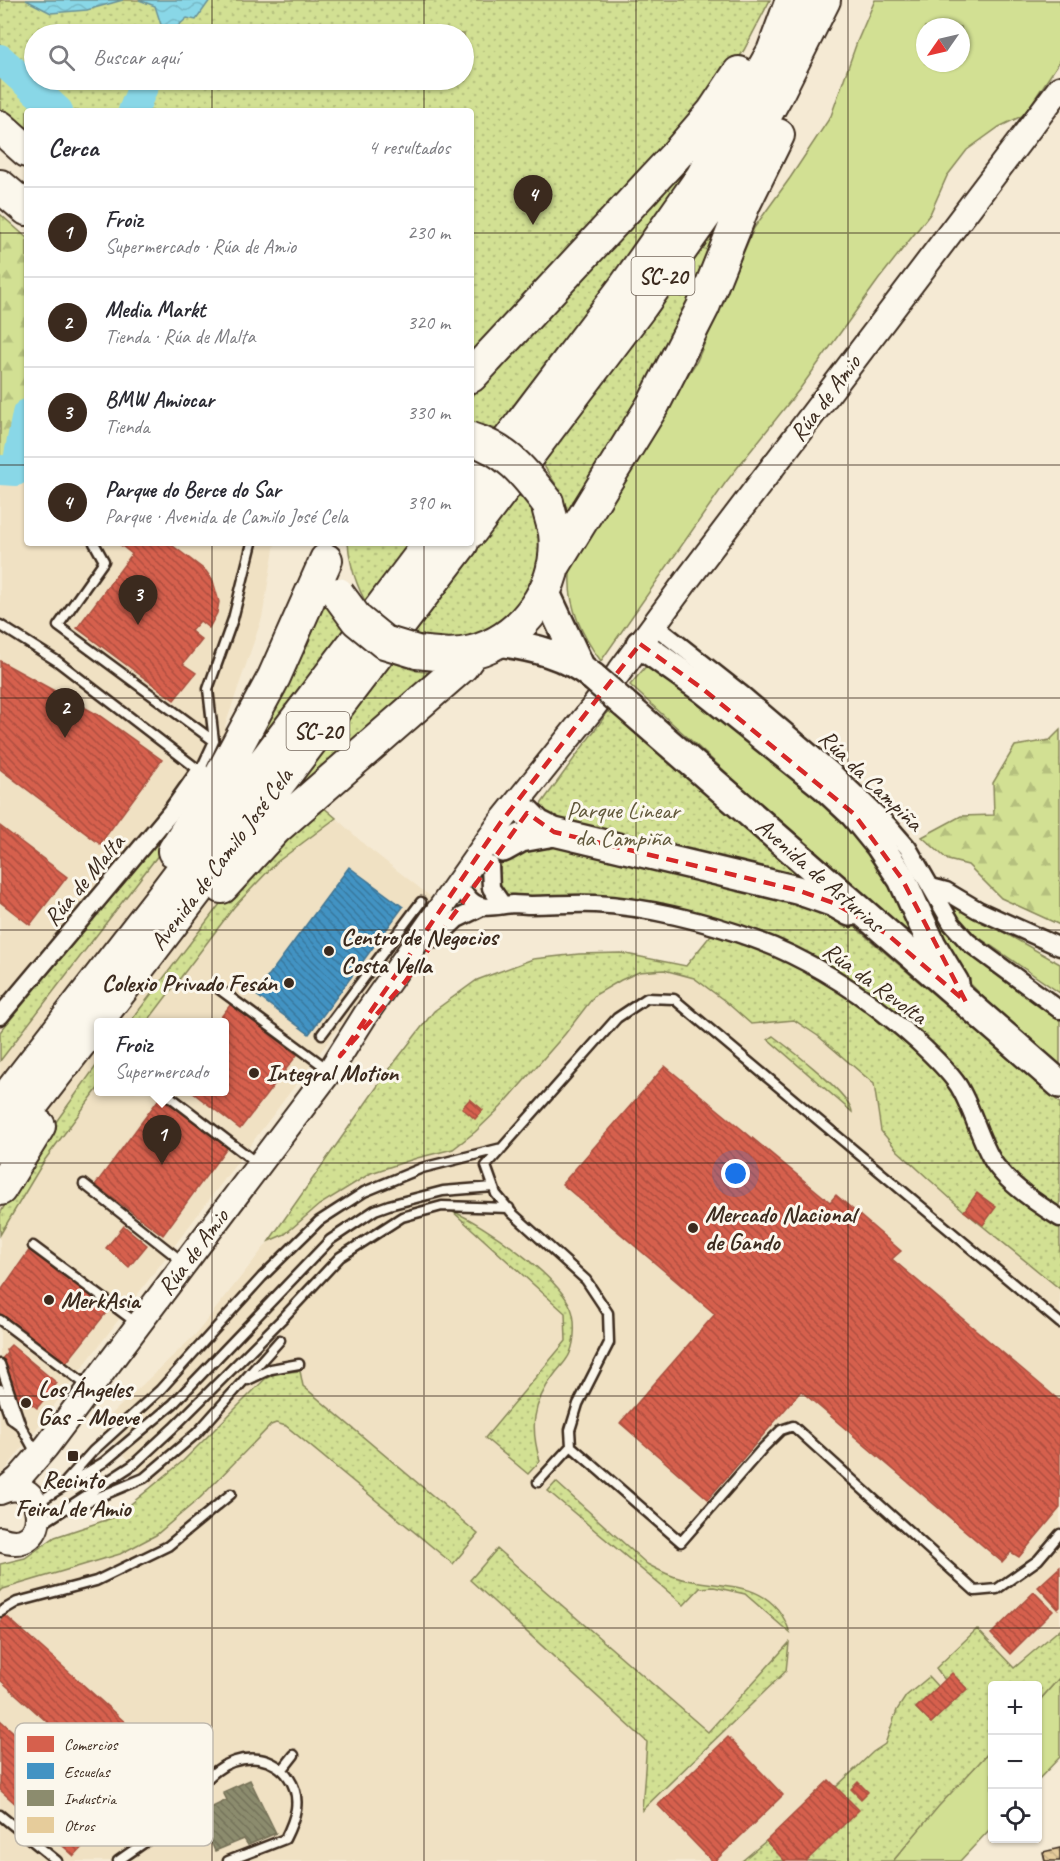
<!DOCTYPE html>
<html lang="es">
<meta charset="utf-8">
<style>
:root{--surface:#fff;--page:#f2f2f3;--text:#2b2b33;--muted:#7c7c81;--line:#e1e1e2;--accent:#3b2a1e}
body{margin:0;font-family:Caveat,sans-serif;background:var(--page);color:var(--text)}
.controls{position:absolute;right:18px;bottom:18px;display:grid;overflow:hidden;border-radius:6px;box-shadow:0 2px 4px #0004}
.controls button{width:54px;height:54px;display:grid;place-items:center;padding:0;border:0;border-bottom:2px solid var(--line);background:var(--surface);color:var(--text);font:30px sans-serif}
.compass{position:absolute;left:916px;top:18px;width:54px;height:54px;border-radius:50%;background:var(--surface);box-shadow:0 2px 4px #0004;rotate:236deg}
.you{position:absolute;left:736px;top:1174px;width:21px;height:21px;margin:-15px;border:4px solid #fff;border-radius:50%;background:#1a73e8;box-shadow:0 0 0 9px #1a73e833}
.badge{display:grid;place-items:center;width:39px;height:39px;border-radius:50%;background:var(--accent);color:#fff;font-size:20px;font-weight:700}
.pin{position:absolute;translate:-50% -50px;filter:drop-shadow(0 2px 3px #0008)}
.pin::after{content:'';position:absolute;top:32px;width:21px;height:18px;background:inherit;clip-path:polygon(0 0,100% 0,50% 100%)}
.popup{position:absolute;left:94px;top:1018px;width:135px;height:78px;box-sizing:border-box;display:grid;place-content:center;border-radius:6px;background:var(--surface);filter:drop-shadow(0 2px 4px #0005);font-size:20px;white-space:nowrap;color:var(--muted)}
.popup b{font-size:22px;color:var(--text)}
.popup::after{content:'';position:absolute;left:50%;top:100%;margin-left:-12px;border:12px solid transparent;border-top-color:var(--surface)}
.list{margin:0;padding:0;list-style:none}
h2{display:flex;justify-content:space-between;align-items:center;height:78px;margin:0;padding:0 24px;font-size:26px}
h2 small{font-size:20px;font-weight:400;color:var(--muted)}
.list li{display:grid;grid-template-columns:39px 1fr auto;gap:18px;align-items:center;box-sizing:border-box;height:90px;padding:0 24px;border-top:2px solid var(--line)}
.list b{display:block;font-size:22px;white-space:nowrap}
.list p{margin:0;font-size:20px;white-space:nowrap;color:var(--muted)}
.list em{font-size:20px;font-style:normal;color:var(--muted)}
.icon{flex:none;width:33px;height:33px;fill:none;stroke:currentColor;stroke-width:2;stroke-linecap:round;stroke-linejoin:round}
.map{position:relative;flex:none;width:1060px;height:1861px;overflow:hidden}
.search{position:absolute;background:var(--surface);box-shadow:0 2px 4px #0004;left:24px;top:24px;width:450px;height:66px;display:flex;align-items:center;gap:15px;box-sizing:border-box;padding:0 21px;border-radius:33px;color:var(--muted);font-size:22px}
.panel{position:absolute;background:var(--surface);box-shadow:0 2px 4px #0004;left:24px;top:108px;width:450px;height:438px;border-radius:6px}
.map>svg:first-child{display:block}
</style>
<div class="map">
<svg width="1060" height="1861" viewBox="0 0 1060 1861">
<defs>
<pattern id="forest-firs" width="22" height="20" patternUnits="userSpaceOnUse" patternTransform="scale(1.5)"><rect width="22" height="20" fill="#d2e093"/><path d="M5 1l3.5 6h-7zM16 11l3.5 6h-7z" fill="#b5c07e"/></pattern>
<pattern id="park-dots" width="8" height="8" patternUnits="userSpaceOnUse" patternTransform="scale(1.5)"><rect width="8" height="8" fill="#d2e093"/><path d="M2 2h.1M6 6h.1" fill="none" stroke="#b5c07e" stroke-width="1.8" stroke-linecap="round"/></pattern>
<pattern id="water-waves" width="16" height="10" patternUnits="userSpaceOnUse" patternTransform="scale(1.5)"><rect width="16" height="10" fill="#89d7e7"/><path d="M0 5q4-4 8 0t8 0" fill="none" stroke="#77b9c6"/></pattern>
<pattern id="shops-back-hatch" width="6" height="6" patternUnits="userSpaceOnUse" patternTransform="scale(1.5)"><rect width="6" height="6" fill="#d6604d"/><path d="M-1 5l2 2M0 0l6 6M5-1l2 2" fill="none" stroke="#af4f3f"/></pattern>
<pattern id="schools-back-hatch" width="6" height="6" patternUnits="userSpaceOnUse" patternTransform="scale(1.5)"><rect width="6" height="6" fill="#4393c3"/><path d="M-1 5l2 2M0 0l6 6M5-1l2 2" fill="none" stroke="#39789e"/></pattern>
<pattern id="industry-back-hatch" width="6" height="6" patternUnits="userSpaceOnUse" patternTransform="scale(1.5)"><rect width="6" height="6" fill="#8c8c6e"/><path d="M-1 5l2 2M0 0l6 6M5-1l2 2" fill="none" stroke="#74735a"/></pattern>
<pattern id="building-back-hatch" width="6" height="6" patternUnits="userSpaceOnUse" patternTransform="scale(1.5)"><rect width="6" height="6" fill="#e6cc9b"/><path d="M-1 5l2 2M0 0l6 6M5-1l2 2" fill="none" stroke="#c6af85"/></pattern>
</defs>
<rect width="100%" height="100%" fill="#f5ead4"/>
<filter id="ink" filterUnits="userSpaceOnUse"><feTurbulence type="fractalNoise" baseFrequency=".0167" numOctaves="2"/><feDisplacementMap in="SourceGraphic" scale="12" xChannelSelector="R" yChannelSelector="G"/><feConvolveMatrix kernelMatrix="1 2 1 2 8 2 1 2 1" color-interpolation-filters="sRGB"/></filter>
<g filter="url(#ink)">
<path fill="#f0e1c3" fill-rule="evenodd" d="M0,269L27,291V543H275L262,618L225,726L336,818L366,846L435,900L0,1477ZM99,1022H225V1092H99Z
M621,953L686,966L775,1007L818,1036L1060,1243V1677L1038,1702V1686H992V1749L893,1861H0V1564L25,1558L55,1537L115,1517L153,1488L99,1426L196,1334L269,1241L391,1067L434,1011L477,980L533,959L579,954Z"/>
<path fill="#d2e093" stroke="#868558" stroke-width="1.5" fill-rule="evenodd" d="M875,0H1060V61L1024,115L999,127L967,150L947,176L930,214L879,279L799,390L726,482L601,661C582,636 568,608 570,575C570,566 575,556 578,548L697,361L754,228L790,178L831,116L857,42ZM925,27H961V63H925Z
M666,642L813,758L913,865L938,913L1060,1015V1066L998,1013L966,979L905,873L662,645Z
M648,664L815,790L868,846L898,890L923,951L630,685Z
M948,899L996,928L1060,964V993L971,932L958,921Z
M1060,1677V1757L1038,1780V1702Z
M992,1749V1827L960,1861H893L937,1807Z"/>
<path fill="url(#forest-firs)" stroke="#868558" stroke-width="1.5" d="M0,214L27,238V478L16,471L0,470Z
M1060,730V925L1001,898L968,865L948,860L922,837L961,816L994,815L993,783L1015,746L1050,740Z"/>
<path fill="url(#park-dots)" stroke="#868558" stroke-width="1.5" fill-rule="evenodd" d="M0,0H770L744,50L716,93L471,363V111H27V132L0,108ZM34,34H464V80H34Z
M708,140L697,163L500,430L471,422V397Z
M749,179L677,329L638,400L569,515L555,483L541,461C616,372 683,276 749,179Z
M522,489C530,503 540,519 540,536C540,552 537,576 529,590C517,613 485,637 459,640C440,642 423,640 404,636Z
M348,543H417L368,606C356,586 350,566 348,543Z
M323,592L350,632L237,774Z
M391,662L417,671L434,673L264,821Z
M610,709L862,933L1060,1103V1289L964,1211L898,1151L881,1131L874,1084L818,1036L794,1020L751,1024L725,1001L694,978L664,970L639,972L621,980L595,995L565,1034L501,1107L475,1132L453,1149L417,1158L371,1173L319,1205L285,1234L269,1241L391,1067L434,1011L477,980L533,959L579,954L621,953L686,966L723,920L621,901L504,894L498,879L501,864L539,807Z
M322,806L336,818L277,862L234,907L147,1022H130L226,896Z
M177,818L159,854L0,1061V1032Z
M773,1036C789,1048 851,1095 852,1112L768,1039Z
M99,1062V1087L44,1161L0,1235V1214L7,1201L35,1151Z
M452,1211C484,1224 558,1276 571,1308C576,1320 575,1341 570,1353C567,1361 559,1368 554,1375C532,1404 530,1428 540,1461L528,1474L485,1438L566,1341L565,1313Z
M300,1371L303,1386L478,1534L453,1564L286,1426L276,1423L271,1425L201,1497L156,1535L120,1554L3,1589L0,1592V1564L25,1558L55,1537L115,1517L183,1461L265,1379L277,1373Z
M556,1482L647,1564C658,1570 669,1576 682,1579C726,1589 773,1579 790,1633L745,1594L714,1587L700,1588L684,1605L548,1491Z
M497,1549L708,1732L789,1643L786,1671L642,1810L647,1742L470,1580Z
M977,1629L1014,1668L1060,1629V1677L1038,1702V1686H992V1749L938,1807L893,1861H806L836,1787L873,1752L885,1744L897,1710L906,1696L929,1677L938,1687L916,1708L931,1723L967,1689L952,1674L945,1680L936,1668Z
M766,1841L785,1861H742Z"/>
<path fill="url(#water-waves)" stroke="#6a9297" stroke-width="1.5" d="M26,0H123L87,10L51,13Z
M139,0H210L196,20L187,18L169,34H164L155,6Z"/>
<path fill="url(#shops-back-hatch)" stroke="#a8503f" stroke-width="1.5" d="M118,543H169L206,571L213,581L219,602L217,613L209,628L200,621L191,631L202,640L183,664L196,673L174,700L77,628L132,554Z
M0,661L100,716L162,760L100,844L0,769Z
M0,826L67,877L30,925L0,902Z
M231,1004L297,1055L240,1129L192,1092H225V1022H217Z
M665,1066L830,1202L836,1195L901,1251L892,1259L1060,1401V1508L1019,1557L1011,1552L1002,1562L801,1391L708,1499L620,1423L715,1314L562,1184Z
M161,1096L228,1146L163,1235L95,1185Z
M470,1099L483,1110L475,1119L462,1108Z
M977,1193L996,1207L983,1225L964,1211Z
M124,1226L147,1245L129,1267L106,1248Z
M30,1249L110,1308L66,1363L0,1315V1292Z
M11,1345L57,1383L37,1408L21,1396L6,1350Z
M7,1353L21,1396L23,1397L22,1402L6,1401L0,1403V1361Z
M1060,1567V1607L1058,1609L1038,1587Z
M1034,1592L1053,1611L1010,1654L991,1634Z
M5,1615L192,1782L158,1821L0,1680V1621Z
M952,1673L967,1689L931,1723L916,1708Z
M0,1720L109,1818L74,1856L0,1790Z
M728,1737L783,1795L715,1861H712L658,1805Z
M829,1780L859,1810L806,1861H785L766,1841Z
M858,1782L868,1792L861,1799L851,1789Z"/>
<path fill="url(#schools-back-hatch)" stroke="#417492" stroke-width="1.5" d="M349,867L403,907L309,1034L255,994Z"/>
<path fill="url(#industry-back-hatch)" stroke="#746f56" stroke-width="1.5" d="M250,1780L276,1833L248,1845L244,1839L215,1851L198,1814L227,1800L223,1792Z"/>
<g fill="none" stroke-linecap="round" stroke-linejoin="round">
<path stroke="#89d7e7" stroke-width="30" d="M0,59L58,111
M133,111L146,80
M0,470L16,471L27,414"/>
</g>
<path fill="url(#building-back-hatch)" stroke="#3b2a1e" stroke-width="1.5" d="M1060,1848V1861H1045L1043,1852Z"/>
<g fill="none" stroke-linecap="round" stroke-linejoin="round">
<defs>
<path id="lane" d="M94,543L104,561L58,626L214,741
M0,625L57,661L200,771L214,741L208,689L233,619L252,543
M219,989L329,1070
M322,1034L421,902
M164,1092L258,1164
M84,1184L183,1262
M33,1246L138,1324
M0,1320L88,1386
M1060,1323L674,999L647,998L617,1018L486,1166L496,1194L512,1213L586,1280L608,1313L609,1343L578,1404L570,1430L571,1446L681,1542L762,1449L781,1430L793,1426L975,1591L997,1589L1038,1560L1060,1534
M0,1364L21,1426
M248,1380L271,1369L299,1364
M0,1389L10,1418L21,1426L36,1453
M538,1482L571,1446
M59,1489L93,1451L160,1390L262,1277L319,1221L364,1192L422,1168L502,1148
M38,1502L104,1462L173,1404L330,1240L375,1210L389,1205L443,1191L493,1187
M82,1504L144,1478L197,1433L280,1340
M42,1524L133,1465L173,1428L282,1319L340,1257L402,1217L420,1212L442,1206L509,1208
M0,1612L17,1602L96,1581L168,1546L231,1494
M283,1769L294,1755
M0,1815L57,1861
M118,1861C136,1848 154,1837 171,1823C176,1818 181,1811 185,1805C205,1779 224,1755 259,1759C271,1761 283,1768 289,1778C303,1799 295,1819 285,1839L228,1861"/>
<path id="street" d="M654,625L744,696L832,771L888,825L908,848L952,924L968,942L1060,1010
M490,865L491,888L500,901
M931,887L946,891L978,910L1060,947
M467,896C479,913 497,905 513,904C519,904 525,905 531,905C553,905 574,903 595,904C644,906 708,922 754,939C815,961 870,999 918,1042C932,1055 947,1069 958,1085C973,1109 979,1139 994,1163C1008,1184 1039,1205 1060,1218
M436,939L457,919L482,907
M0,1016L171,812L200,771"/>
<path id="secondary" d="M4,1490L19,1478L46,1447L330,1071L366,1014L501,822L592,709L687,580L1060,88
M0,1492C47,1470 54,1559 0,1539"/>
<path id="primary" d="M545,591L580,666
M498,642C532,647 566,654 593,677
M640,644L703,689L824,786L854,814L880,846L902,879L932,945L955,983
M623,703L1060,1084
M527,813L538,824L554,832L797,890L834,903L850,912
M503,848L521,838L554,832"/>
<path id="highway" d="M0,127L27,151
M0,186L27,209
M471,376L676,155L713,112L739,73
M471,490L624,288L702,177L773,52L792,0
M471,531L641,306L725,187L776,96L824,0
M553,567L654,403L703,307L744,204L778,135
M417,652C436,654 454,657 472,652C523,639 561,586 555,533C553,523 549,512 547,502
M174,851L218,781L274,677L326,560
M222,887L275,829L462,666L472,652
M0,1106L166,892L430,543
M0,1146L131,977L462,543
M0,1189L39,1126"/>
</defs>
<use href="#lane" stroke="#3b2a1e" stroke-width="13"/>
<use href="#street" stroke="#3b2a1e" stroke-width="21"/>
<use href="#secondary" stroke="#3b2a1e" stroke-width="28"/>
<use href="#primary" stroke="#3b2a1e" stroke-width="32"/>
<use href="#highway" stroke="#3b2a1e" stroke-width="36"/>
<use href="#lane" stroke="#fbf7ec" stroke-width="8"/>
<use href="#street" stroke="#fbf7ec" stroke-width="16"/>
<use href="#secondary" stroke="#fbf7ec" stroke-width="24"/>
<use href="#primary" stroke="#fbf7ec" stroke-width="27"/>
<use href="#highway" stroke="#fbf7ec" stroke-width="32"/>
<defs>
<path id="primary-bridge" d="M593,677L623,703"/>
<path id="highway-bridge" d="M471,439C507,450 525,473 547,502
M338,594L357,620L384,642L417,652"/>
</defs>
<use href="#primary-bridge" stroke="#3b2a1e" stroke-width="32" stroke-linecap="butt"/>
<use href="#highway-bridge" stroke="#3b2a1e" stroke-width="36" stroke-linecap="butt"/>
<use href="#primary-bridge" stroke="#fbf7ec" stroke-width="27"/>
<use href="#highway-bridge" stroke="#fbf7ec" stroke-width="32"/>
</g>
</g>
<path fill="none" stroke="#d62828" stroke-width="4.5" stroke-dasharray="12 8" stroke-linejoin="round" d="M640,644L703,689L854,814L902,879L966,1002L887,934L834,903L797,890L554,832L527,813L405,982L340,1056L501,822Z"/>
<path fill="none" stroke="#3b2a1e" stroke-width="1.5" stroke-opacity="0.55" d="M212,0V34M424,0V34M636,0V1861M848,0V1861M212,80V111M424,80V111M0,233H27M471,233H1060M0,465H27M471,465H1060M212,543V1861M424,543V1861M0,698H1060M0,930H1060M0,1163H1060M0,1396H1060M0,1628H1060"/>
<g fill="#3b2a1e" stroke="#fbf7ec" stroke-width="2">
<circle cx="329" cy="951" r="6"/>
<circle cx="289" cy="983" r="6"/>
<circle cx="254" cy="1073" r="6"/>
<circle cx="693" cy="1228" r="6"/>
<circle cx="49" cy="1300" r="6"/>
<circle cx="26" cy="1403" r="6"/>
<rect x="67" y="1450" width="12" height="12" rx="3"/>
</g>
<g text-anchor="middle" stroke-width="6" stroke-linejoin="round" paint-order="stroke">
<g fill="#fbf7ec" stroke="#75685c" stroke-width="1.5">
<rect x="631.5" y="257" width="63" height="38" rx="4.5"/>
<rect x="286.5" y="712" width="63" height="38" rx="4.5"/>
</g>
<g font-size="22" font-weight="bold" fill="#3b2a1e">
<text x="663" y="284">SC-20</text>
<text x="318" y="739">SC-20</text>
</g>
<g font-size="24" fill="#3b2a1e" stroke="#fbf7ec">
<text transform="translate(825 398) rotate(-53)" y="8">Rúa de Amio</text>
<text transform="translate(871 780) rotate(44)" y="8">Rúa da Campiña</text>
<text transform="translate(221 859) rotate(-53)" y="8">Avenida de Camilo José Cela</text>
<text transform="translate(820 875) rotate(41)" y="8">Avenida de Asturias</text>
<text transform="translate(84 880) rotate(-50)" y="8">Rúa de Malta</text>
<text transform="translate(875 983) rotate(36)" y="8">Rúa da Revolta</text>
<text transform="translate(193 1252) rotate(-53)" y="8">Rúa de Amio</text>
</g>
<g font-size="24" fill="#61583b" stroke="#fbf7ec">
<text x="623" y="818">Parque Linear<tspan x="623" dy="28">da Campiña</tspan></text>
</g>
<g font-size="24" font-weight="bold" fill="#3b2a1e" stroke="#fbf7ec" text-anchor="start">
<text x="341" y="945">Centro de Negocios<tspan x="341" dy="28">Costa Vella</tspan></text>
<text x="277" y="991" text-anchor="end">Colexio Privado Fesán</text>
<text x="266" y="1081">Integral Motion</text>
<text x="705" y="1222">Mercado Nacional<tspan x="705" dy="28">de Gando</tspan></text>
<text x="61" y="1308">MerkAsia</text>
<text x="38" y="1397">Los Ángeles<tspan x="38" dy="28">Gas - Moeve</tspan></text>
<text x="73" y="1488" text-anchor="middle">Recinto<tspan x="73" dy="28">Feiral de Amio</tspan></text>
</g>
</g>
<rect x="15" y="1723" width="198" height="123" rx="9" fill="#fbf7ec" stroke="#c1baae" stroke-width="1.5"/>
<rect x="27" y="1736" width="27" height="16" fill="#d6604d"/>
<rect x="27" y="1763" width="27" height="16" fill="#4393c3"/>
<rect x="27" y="1790" width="27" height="16" fill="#8c8c6e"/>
<rect x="27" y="1817" width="27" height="16" fill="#e6cc9b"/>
<g font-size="16" fill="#3b2a1e">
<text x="64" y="1750">Comercios</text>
<text x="64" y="1777">Escuelas</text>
<text x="64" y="1804">Industria</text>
<text x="64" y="1831">Otros</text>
</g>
</svg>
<div class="controls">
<button>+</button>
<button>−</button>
<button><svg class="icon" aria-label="locate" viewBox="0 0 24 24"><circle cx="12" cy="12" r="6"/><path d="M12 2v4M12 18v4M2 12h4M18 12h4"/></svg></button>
</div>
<svg class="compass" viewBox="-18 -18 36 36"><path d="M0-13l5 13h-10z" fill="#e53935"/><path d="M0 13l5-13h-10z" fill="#7c7c81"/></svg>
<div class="you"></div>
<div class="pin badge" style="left:162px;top:1165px">1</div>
<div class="popup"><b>Froiz</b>Supermercado</div>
<div class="pin badge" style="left:65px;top:738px">2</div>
<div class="pin badge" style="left:138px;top:625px">3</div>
<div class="pin badge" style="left:533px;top:225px">4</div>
<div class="search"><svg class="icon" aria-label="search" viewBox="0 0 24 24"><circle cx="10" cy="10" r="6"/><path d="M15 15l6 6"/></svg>Buscar aquí</div>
<section class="panel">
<h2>Cerca<small>4 resultados</small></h2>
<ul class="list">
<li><span class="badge">1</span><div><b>Froiz</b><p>Supermercado · Rúa de Amio</p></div><em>230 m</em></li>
<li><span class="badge">2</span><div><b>Media Markt</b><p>Tienda · Rúa de Malta</p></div><em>320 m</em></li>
<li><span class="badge">3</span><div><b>BMW Amiocar</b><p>Tienda</p></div><em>330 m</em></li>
<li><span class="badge">4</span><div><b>Parque do Berce do Sar</b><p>Parque · Avenida de Camilo José Cela</p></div><em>390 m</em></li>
</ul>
</section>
</div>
